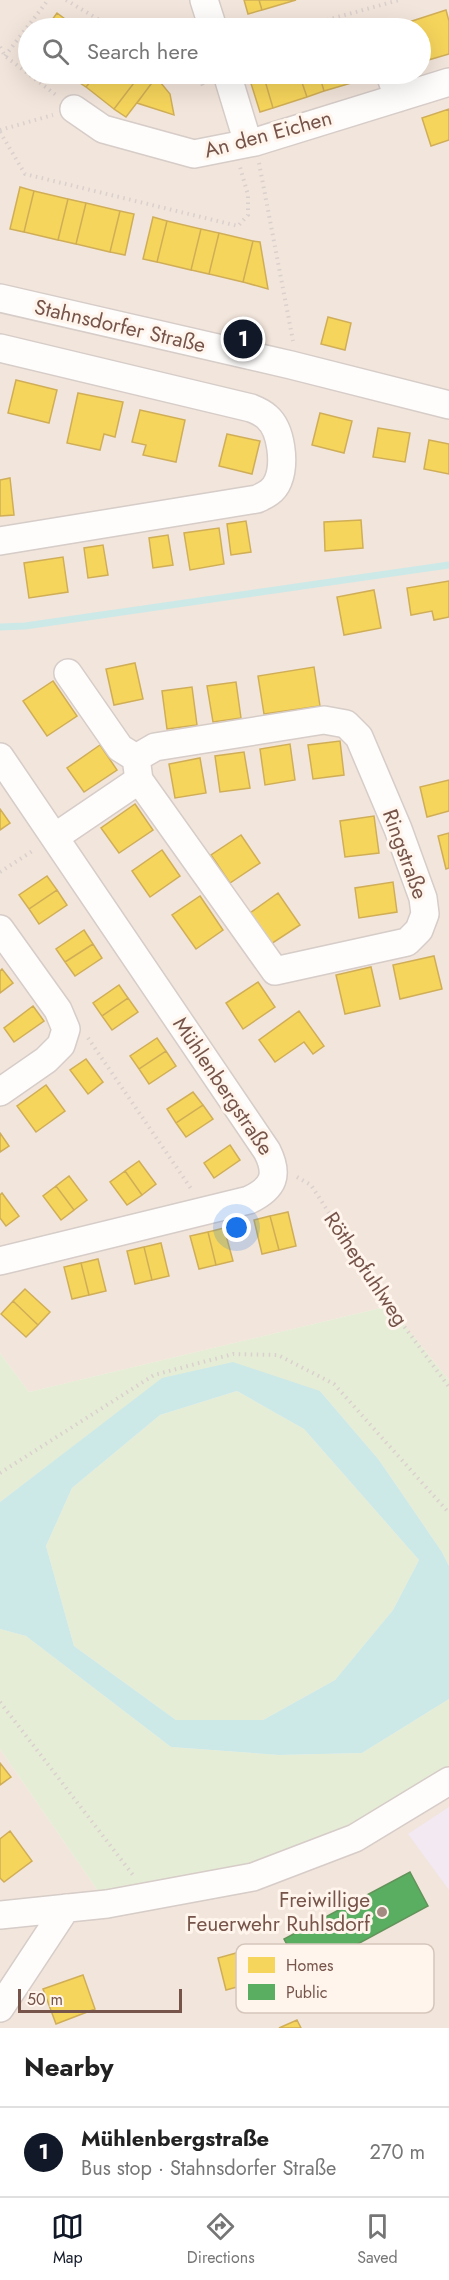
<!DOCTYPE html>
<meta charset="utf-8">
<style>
:root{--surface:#fff;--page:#f2f2f2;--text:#222;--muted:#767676;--line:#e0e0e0;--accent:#111827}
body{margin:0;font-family:Jost,sans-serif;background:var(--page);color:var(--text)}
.scale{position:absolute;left:18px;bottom:15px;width:164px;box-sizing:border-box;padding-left:6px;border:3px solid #76544a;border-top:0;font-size:16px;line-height:21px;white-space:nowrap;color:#76544a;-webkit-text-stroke:4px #fff5ec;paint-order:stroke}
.you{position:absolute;left:237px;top:1228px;width:21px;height:21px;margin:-15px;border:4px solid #fff;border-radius:50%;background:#1a73e8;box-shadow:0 0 0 9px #1a73e833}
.badge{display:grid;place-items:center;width:39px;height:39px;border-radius:50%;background:var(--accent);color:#fff;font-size:20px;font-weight:700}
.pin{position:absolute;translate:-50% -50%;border:3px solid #fff;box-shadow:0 2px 6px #0006}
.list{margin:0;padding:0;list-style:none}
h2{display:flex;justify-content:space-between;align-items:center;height:78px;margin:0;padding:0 24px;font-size:26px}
h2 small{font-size:20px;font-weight:400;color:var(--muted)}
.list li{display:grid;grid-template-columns:39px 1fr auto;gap:18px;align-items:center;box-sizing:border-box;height:90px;padding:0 24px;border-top:2px solid var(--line)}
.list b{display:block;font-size:22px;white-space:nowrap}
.list p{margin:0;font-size:20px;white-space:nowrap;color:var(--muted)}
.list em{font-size:20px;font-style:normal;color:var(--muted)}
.icon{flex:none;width:33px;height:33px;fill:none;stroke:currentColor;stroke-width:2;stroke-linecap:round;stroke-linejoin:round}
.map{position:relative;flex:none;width:449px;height:2028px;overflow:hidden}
.search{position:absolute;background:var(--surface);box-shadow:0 6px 24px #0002;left:18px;right:18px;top:18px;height:66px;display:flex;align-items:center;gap:15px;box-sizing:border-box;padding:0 21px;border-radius:33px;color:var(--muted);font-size:22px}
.sheet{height:168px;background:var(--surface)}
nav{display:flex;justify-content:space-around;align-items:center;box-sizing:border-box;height:84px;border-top:2px solid var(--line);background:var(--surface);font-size:16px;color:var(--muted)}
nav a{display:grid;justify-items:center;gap:3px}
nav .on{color:var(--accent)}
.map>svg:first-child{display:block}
</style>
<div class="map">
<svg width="449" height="2028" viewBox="0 0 449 2028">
<rect width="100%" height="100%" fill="#f7f1eb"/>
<path fill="#f2e5db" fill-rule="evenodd" d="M0,0H449V1380L389,1306L29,1392L0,1353ZM28,28H420V74H28Z
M0,1749L107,1904L449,1781V2028H0Z"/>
<path fill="#f2e9f3" d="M449,1807V1890L408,1834Z"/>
<path fill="#e6edd6" d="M389,1306L449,1380V1566L442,1552L379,1460L320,1391L162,1379L0,1502V1353L29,1392Z
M237,1391L304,1429L419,1560L393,1610L335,1680L263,1720H176L74,1646L46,1546L72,1488L160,1415Z
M0,1629L26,1636L171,1747L279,1755L362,1753L449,1699V1781L355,1838L107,1904L0,1749Z"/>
<path fill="#cce9e8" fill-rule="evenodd" d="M233,1362L320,1391L379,1460L442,1552L449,1566V1699L362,1753L279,1755L171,1747L26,1636L0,1629V1502L162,1378ZM237,1391L304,1429L419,1560L393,1610L335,1680L263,1720H176L74,1646L46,1546L72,1488L160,1415Z"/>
<path fill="#f6d55c" stroke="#d0ae57" stroke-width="1.5" d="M244,0H259L262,10L248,14Z
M259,0H296L262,10Z
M446,10L449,21V54L425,61L420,47V28H415L412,21Z
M57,13L69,22L64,28H46Z
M412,21L415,28H400L399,25Z
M74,74H97L86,87L71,77Z
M97,74H138L140,75L114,109L86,87Z
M248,74H263L273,108L260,112Z
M263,74H299L307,97L273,108Z
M299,74H319L324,91L307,97Z
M319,74H356L358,81L324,91Z
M356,74H371L372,76L358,81Z
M140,75L152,83L126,117L114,109Z
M156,77L170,94L174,115L137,103Z
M449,109V140L431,146L422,118Z
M20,187L34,191L24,232L10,229Z
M34,191L68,199L58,240L24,232Z
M68,199L86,203L76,244L58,240Z
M86,203L120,211L110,252L76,244Z
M120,211L134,214L125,255L110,252Z
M153,217L167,221L157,262L143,259Z
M167,221L201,229L191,270L157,262Z
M201,229L219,233L209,274L191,270Z
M219,233L253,241L243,282L209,274Z
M253,241L260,242L268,289L243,282Z
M328,317L351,323L345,350L321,344Z
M16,380L57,390L49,423L8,413Z
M78,393L123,402L115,437L104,434L100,450L67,443Z
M140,410L185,420L176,462L143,455L146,445L132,442Z
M320,413L352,421L344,453L312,445Z
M378,428L410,433L405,462L373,457Z
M227,434L260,441L252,474L219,466Z
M429,440L449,444V474L424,469Z
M10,478L14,515L0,516V480Z
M361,520L363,548L325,551L324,522Z
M246,521L251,552L231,555L227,524Z
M219,528L224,564L190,570L184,533Z
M168,535L173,565L153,568L149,538Z
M103,545L108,575L88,578L84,548Z
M63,557L68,592L29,598L24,563Z
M449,581V617L434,620L432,611L411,615L407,588Z
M374,590L381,628L344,635L337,597Z
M135,663L143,699L114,705L106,669Z
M314,667L320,706L264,714L258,676Z
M53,681L77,716L47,736L23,701Z
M236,682L241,718L213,722L207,686Z
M192,687L197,725L167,729L162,691Z
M340,741L344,775L313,779L308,745Z
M290,744L295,780L265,785L260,749Z
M100,745L117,770L84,792L67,768Z
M244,752L250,788L220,792L215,756Z
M200,758L206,793L175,798L169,764Z
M449,780V811L427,817L420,787Z
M135,804L153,830L119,853L101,828Z
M0,809L10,823L0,830Z
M374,816L379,853L345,857L340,821Z
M449,833V868L446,869L438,836Z
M241,835L260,863L230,883L211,855Z
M162,850L180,876L150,897L132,871Z
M47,876L57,890L29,909L19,895Z
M393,882L397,912L359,918L355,888Z
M57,890L67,905L39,924L29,909Z
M278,893L300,925L271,944L250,913Z
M200,896L223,930L196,949L172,915Z
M84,930L93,944L65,962L56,949Z
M93,944L102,958L75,976L65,962Z
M434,956L442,989L400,999L393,965Z
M371,967L380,1006L345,1014L336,975Z
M2,969L13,983L0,993V971Z
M258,982L275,1007L243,1029L226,1003Z
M119,985L128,998L102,1016L93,1003Z
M128,998L138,1012L112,1030L102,1016Z
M33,1006L44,1021L14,1042L4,1028Z
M299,1011L324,1046L313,1054L304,1042L275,1062L259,1040Z
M157,1038L166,1051L139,1069L130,1056Z
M166,1051L176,1066L149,1084L139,1069Z
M86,1059L103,1082L88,1094L70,1070Z
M46,1085L65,1111L36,1132L17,1106Z
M193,1092L203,1105L176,1123L167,1109Z
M203,1105L213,1119L186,1137L176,1123Z
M0,1133L9,1146L0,1152Z
M230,1145L240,1160L214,1178L204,1163Z
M139,1161L156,1184L142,1195L125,1171Z
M125,1171L142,1195L127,1205L110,1182Z
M69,1176L87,1200L74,1210L56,1186Z
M56,1186L74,1210L61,1220L43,1196Z
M2,1193L19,1216L6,1226L0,1218V1195Z
M288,1212L296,1246L279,1250L270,1216Z
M270,1216L279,1250L262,1254L254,1220Z
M224,1228L233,1261L216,1265L208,1232Z
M208,1232L216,1265L199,1269L190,1236Z
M161,1243L169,1276L152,1280L144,1247Z
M144,1247L152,1280L135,1284L127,1251Z
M98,1259L106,1291L89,1295L81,1263Z
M81,1263L89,1295L72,1299L64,1267Z
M25,1289L50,1312L38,1325L13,1301Z
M13,1301L38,1325L26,1337L1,1314Z
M0,1763L11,1777L0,1785Z
M10,1831L32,1861L4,1882L0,1878V1839Z
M254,1948L262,1980L226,1990L218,1958Z
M83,1975L95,2009L56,2024L43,1989Z
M297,2020L301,2028H279Z"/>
<path fill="#5aae61" stroke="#62935a" stroke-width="1.5" d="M410,1872L428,1906L352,1947L366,1972L335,1989L321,1964L303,1974L284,1939Z"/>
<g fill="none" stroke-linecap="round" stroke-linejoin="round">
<path stroke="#cce9e8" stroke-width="7" d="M0,627L25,626L449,565"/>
<defs>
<path id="minor" d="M204,0L213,28
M227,74L248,143
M390,74L398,98
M74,109L103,129L194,154L255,142L449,82
M0,298L291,365L449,405
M0,348L251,408C256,410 263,413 267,417C282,430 285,464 278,481C274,491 266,495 257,499L0,541
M68,673L120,748L136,758
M324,720L346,724L359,737L398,829L423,898L425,914L419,930L407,942L275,971L139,780L136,758L155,747Z
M0,757L267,1151C279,1175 274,1188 249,1200L0,1261
M55,837L139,780
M0,929L58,1010L66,1029L61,1045L46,1060L0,1092
M0,1915L107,1904L253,1877L355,1838L449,1781
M0,2008L66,1908"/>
</defs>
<use href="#minor" stroke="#d6ccc8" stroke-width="30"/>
<path stroke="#dad0ce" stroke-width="4" stroke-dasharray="1.5 4.5" stroke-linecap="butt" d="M66,0L113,28
M298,28L399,0
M0,47L5,56L56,95
M5,56L48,0
M188,74L201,81L203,86
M0,130L53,115
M0,132L25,174L238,226L248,215V195L240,167
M259,163L293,341
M0,872L34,850
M88,1038L192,1190
M297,1177L311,1185L389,1306L449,1387
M0,1473L154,1375L233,1354L278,1355L334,1384L449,1513
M0,1702L133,1875"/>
<use href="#minor" stroke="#fefdfc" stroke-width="27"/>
</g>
<circle fill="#a38b82" stroke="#fff5ec" stroke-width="2" cx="382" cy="1912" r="6"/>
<g text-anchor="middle" stroke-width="6" stroke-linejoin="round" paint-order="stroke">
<g font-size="21" fill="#76544a" stroke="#fff5ec">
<text transform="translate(268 134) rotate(-15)" y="7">An den Eichen</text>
<text transform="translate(120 326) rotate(13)" y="7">Stahnsdorfer Straße</text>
<text transform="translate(405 854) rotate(70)" y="7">Ringstraße</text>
<text transform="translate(223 1086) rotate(56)" y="7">Mühlenbergstraße</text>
<text transform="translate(366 1269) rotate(56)" y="7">Röthepfuhlweg</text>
</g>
<g font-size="21" fill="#76544a" stroke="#fff5ec" text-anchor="end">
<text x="370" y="1907">Freiwillige<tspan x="370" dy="24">Feuerwehr Ruhlsdorf</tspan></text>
</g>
</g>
<rect x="236" y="1944" width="198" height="69" rx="9" fill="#fff5ec" stroke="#d6c5bb" stroke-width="1.5"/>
<rect x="248" y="1957" width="27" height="16" fill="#f6d55c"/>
<rect x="248" y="1984" width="27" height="16" fill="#5aae61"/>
<g font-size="16" fill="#76544a">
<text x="286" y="1971">Homes</text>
<text x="286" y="1998">Public</text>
</g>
</svg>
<div class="scale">50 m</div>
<div class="you"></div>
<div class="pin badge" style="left:243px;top:339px">1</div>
<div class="search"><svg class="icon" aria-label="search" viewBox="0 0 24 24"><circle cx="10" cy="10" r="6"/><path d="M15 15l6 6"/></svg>Search here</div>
</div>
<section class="sheet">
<h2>Nearby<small></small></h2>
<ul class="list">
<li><span class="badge">1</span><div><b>Mühlenbergstraße</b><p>Bus stop · Stahnsdorfer Straße</p></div><em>270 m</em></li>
</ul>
</section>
<nav>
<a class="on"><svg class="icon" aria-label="map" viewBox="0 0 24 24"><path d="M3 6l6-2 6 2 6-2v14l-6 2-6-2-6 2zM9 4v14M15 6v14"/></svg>Map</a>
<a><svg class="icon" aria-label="directions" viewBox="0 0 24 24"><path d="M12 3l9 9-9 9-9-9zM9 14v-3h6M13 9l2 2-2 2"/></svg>Directions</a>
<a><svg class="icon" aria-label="saved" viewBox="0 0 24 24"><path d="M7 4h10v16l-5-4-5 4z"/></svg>Saved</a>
</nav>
